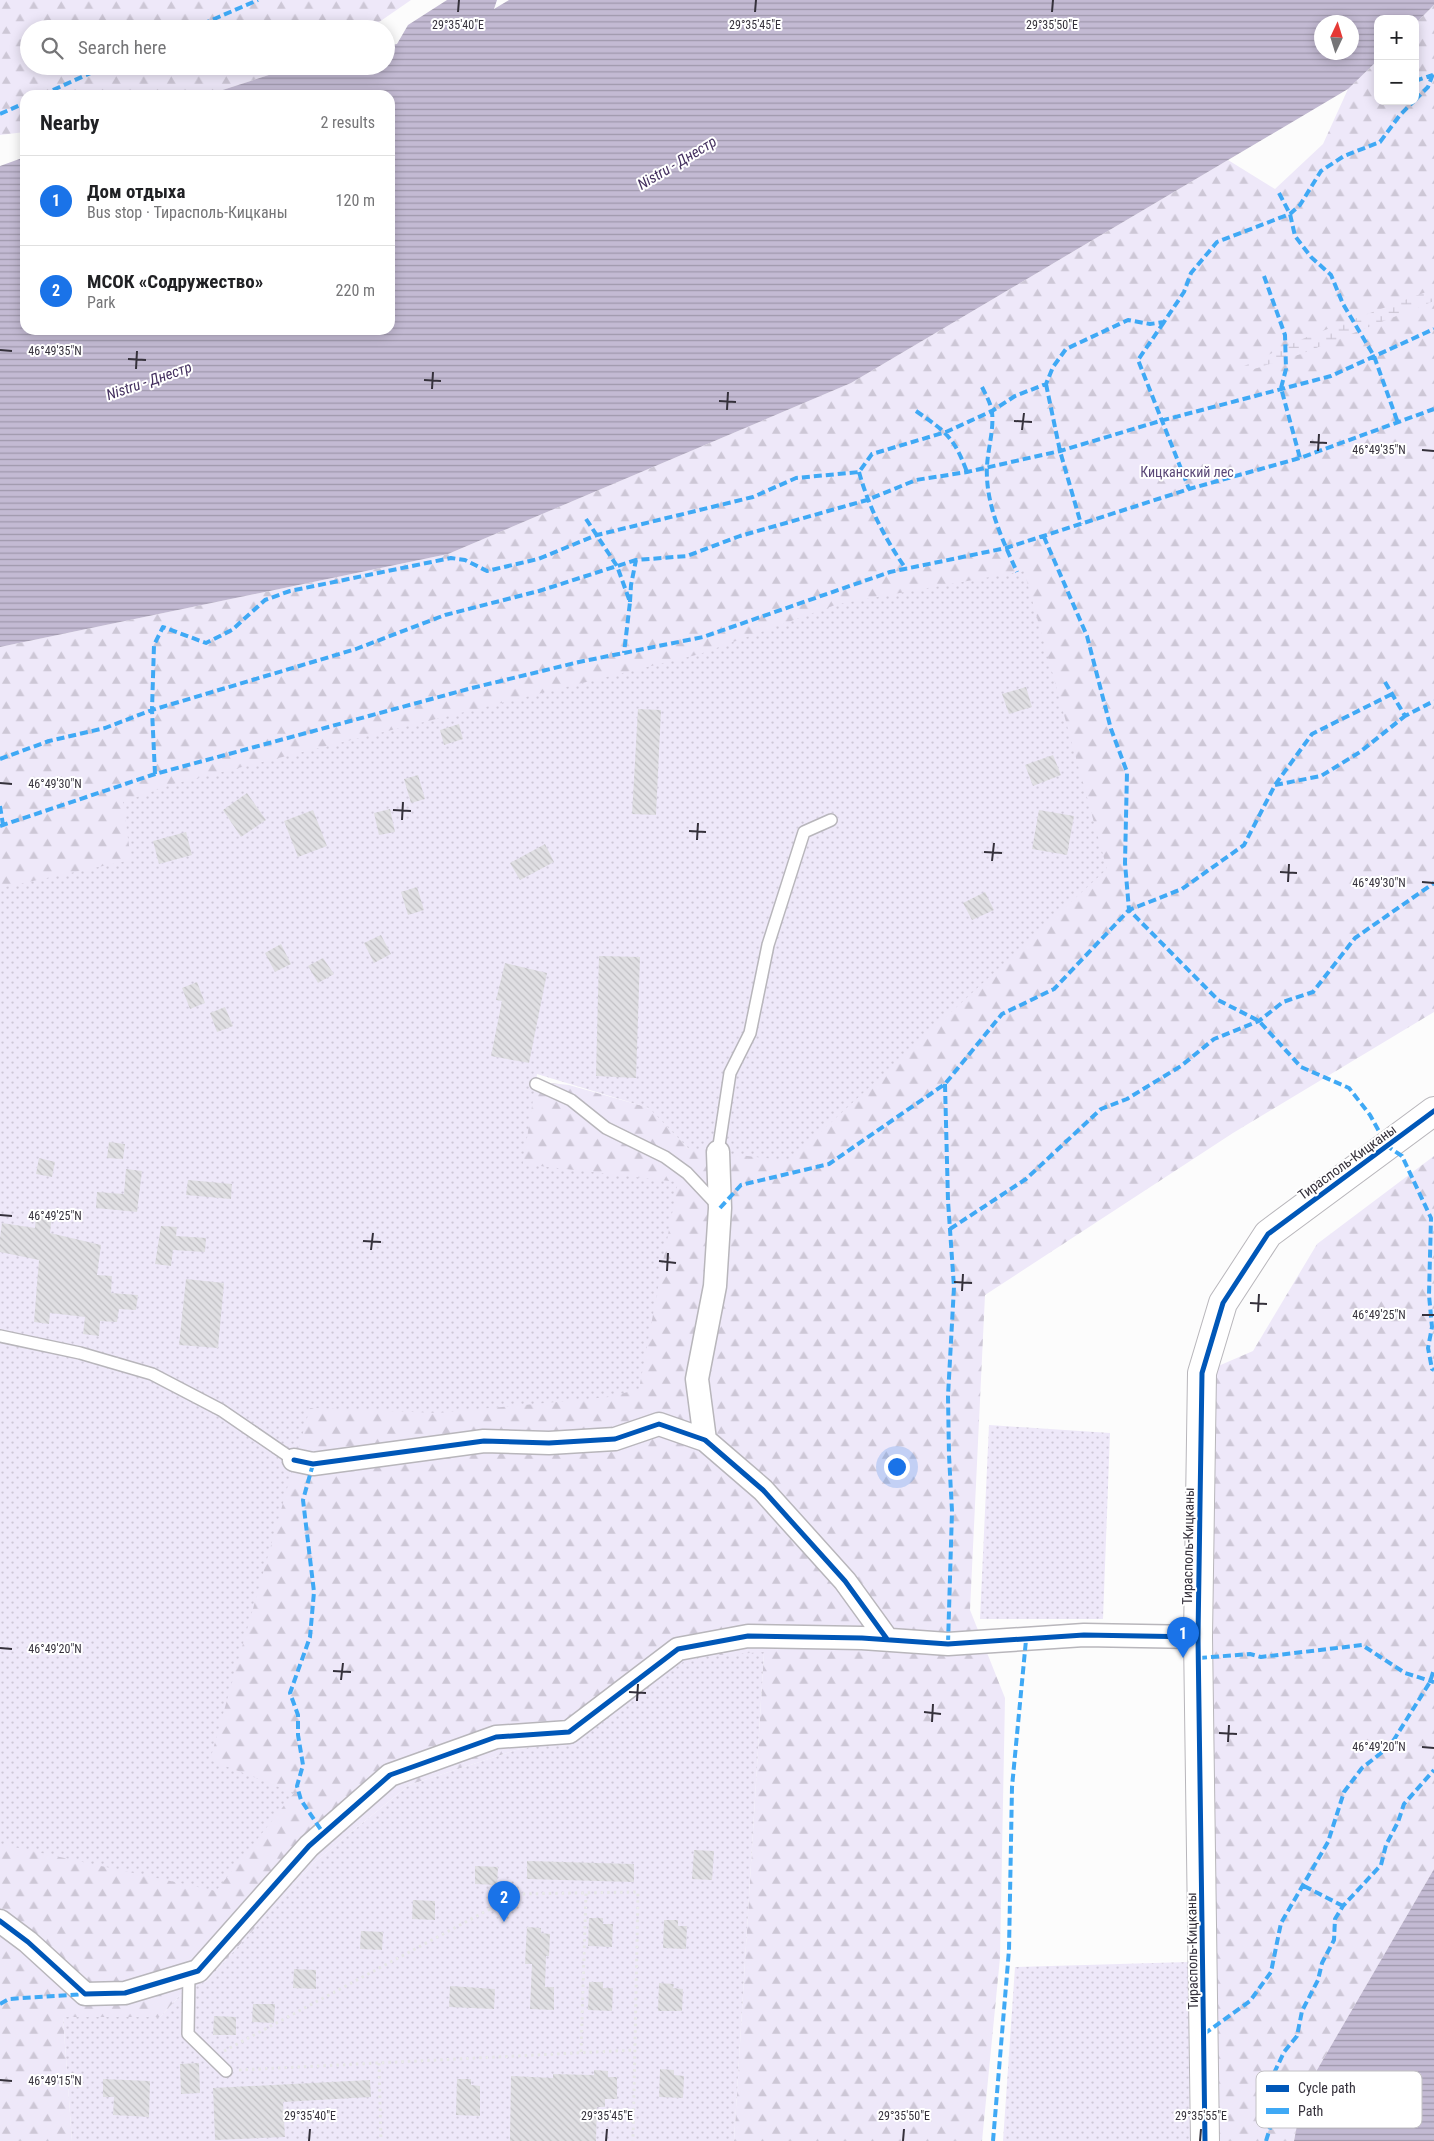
<!DOCTYPE html>
<meta charset="utf-8">
<style>
:root{--surface:#fff;--page:#f2f2f2;--text:#202124;--muted:#757577;--line:#e0e0e0;--accent:#1a73e8}
body{margin:0;font-family:"Roboto Condensed",sans-serif;background:var(--page);color:var(--text)}
.controls{position:absolute;right:15px;top:15px;display:grid;overflow:hidden;border-radius:10px;box-shadow:0 2px 12px #0003}
.controls button{width:45px;height:45px;display:grid;place-items:center;padding:0;border:0;border-bottom:1px solid var(--line);background:var(--surface);color:var(--text);font:25px sans-serif}
.compass{position:absolute;left:1314px;top:15px;width:45px;height:45px;border-radius:50%;background:var(--surface);box-shadow:0 2px 12px #0003;rotate:4deg}
.you{position:absolute;left:896px;top:1466px;width:18px;height:18px;margin:-12px;border:4px solid #fff;border-radius:50%;background:#1a73e8;box-shadow:0 0 0 8px #1a73e833}
.badge{display:grid;place-items:center;width:32px;height:32px;border-radius:50%;background:var(--accent);color:#fff;font-size:16px;font-weight:700}
.pin{position:absolute;translate:-50% -41px;filter:drop-shadow(0 1px 2px #0008)}
.pin::after{content:'';position:absolute;top:26px;width:18px;height:15px;background:inherit;clip-path:polygon(0 0,100% 0,50% 100%)}
.list{margin:0;padding:0;list-style:none}
h2{display:flex;justify-content:space-between;align-items:center;height:65px;margin:0;padding:0 20px;font-size:21px}
h2 small{font-size:16px;font-weight:400;color:var(--muted)}
.list li{display:grid;grid-template-columns:32px 1fr auto;gap:15px;align-items:center;box-sizing:border-box;height:90px;padding:0 20px;border-top:1px solid var(--line)}
.list b{display:block;font-size:19px;white-space:nowrap}
.list p{margin:0;font-size:16px;white-space:nowrap;color:var(--muted)}
.list em{font-size:16px;font-style:normal;color:var(--muted)}
.icon{flex:none;width:28px;height:28px;fill:none;stroke:currentColor;stroke-width:2;stroke-linecap:round;stroke-linejoin:round}
.map{position:relative;flex:none;width:1434px;height:2141px;overflow:hidden}
.search{position:absolute;background:var(--surface);box-shadow:0 2px 12px #0003;left:20px;top:20px;width:375px;height:55px;display:flex;align-items:center;gap:12px;box-sizing:border-box;padding:0 18px;border-radius:28px;color:var(--muted);font-size:19px}
.panel{position:absolute;background:var(--surface);box-shadow:0 2px 12px #0003;left:20px;top:90px;width:375px;height:245px;border-radius:15px}
.map>svg:first-child{display:block}
</style>
<div class="map">
<svg width="1434" height="2141" viewBox="0 0 1434 2141">
<defs>
<pattern id="forest-firs" width="22" height="20" patternUnits="userSpaceOnUse" patternTransform="scale(1.25)"><rect width="22" height="20" fill="#eee8f9"/><path d="M5 1l3.5 6h-7zM16 11l3.5 6h-7z" fill="#cdc7d6"/></pattern>
<pattern id="wetland-marsh" width="20" height="14" patternUnits="userSpaceOnUse" patternTransform="scale(1.25)"><rect width="20" height="14" fill="#eee8f9"/><path d="M1 5h8M5 5V1M11 12h8M15 12V8" fill="none" stroke="#cdc7d6"/></pattern>
<pattern id="park-dots" width="8" height="8" patternUnits="userSpaceOnUse" patternTransform="scale(1.25)"><rect width="8" height="8" fill="#eee8f9"/><path d="M2 2h.1M6 6h.1" fill="none" stroke="#cdc7d6" stroke-width="1.8" stroke-linecap="round"/></pattern>
<pattern id="water-rules" width="6" height="5" patternUnits="userSpaceOnUse" patternTransform="scale(1.25)"><rect width="6" height="5" fill="#c3bad3"/><path d="M0 2.5h6" fill="none" stroke="#9f98ac"/></pattern>
<pattern id="building-back-hatch" width="6" height="6" patternUnits="userSpaceOnUse" patternTransform="scale(1.25)"><rect width="6" height="6" fill="#e0dfe3"/><path d="M-1 5l2 2M0 0l6 6M5-1l2 2" fill="none" stroke="#c1c0c4"/></pattern>
</defs>
<rect width="100%" height="100%" fill="#fcfcfc"/>
<path fill="url(#forest-firs)" fill-rule="evenodd" d="M0,0H411L369,29H29V66H297L207,95H25V132L0,135Z
M1434,5V1012L1233,1133L985,1295L970,1610L1005,1698L1000,1958L982,2141H734L764,1652L578,1737L516,1750L409,1785L315,1862L207,1981L189,1986L160,2017H63L72,2141H0V647L448,554L851,383L1228,160L1275,189L1323,144L1348,89L1378,60V101H1415V24ZM248,916L773,1088L689,1149L650,1108L569,1085L467,1075Z
M1434,1156V1869L1303,2094L1294,2141H1205L1202,1373L1253,1351L1317,1244Z"/>
<path fill="url(#wetland-marsh)" d="M1434,289V301L1301,354L1245,372L1242,367L1309,336Z"/>
<path fill="url(#park-dots)" d="M1024,571L1107,869L789,1161L689,1149L649,1108L537,1074L523,1164L678,1182L639,1389L609,1397L438,1413L310,1408L210,1760L294,1793L216,1891L0,1844V888L131,860L123,802L173,784L700,654L838,604Z
M989,1425L1110,1433L1103,1619H980Z
M764,1652L734,2141H72L63,2017H160L189,1986L207,1981L315,1862L409,1785L516,1750L578,1737L690,1657Z
M1189,1962L1190,2141H1003L1015,1967Z"/>
<path fill="url(#water-rules)" fill-rule="evenodd" d="M447,0H497L494,9L509,0H1434V5L1415,24V19H1378V60L1348,89L851,383L448,554L0,647V166L25,157V330H390V95H207L297,66H386V46L397,44L408,25ZM1352,22V52H1322V22Z
M1434,1869V2141H1294L1303,2094Z"/>
<path fill="url(#building-back-hatch)" d="M1026,687L1032,707L1009,714L1002,694Z
M638,709L661,710L656,815L632,814Z
M459,724L463,739L444,745L440,730Z
M1053,755L1061,775L1033,786L1025,765Z
M418,775L425,799L411,803L404,779Z
M247,793L266,820L241,837L223,810Z
M390,809L395,832L379,835L374,813Z
M313,810L327,846L298,857L284,821Z
M1039,810L1074,816L1067,855L1032,849Z
M186,832L192,855L159,864L153,841Z
M545,844L554,862L520,880L510,863Z
M417,887L424,910L408,915L401,892Z
M985,892L994,910L972,920L963,903Z
M381,935L391,954L374,963L364,943Z
M281,944L291,964L275,972L265,953Z
M599,956L640,957L636,1078L596,1076Z
M323,958L334,974L318,983L308,966Z
M505,963L547,973L529,1063L491,1056L502,1001L496,1000Z
M197,982L205,1003L190,1009L182,988Z
M225,1007L233,1026L217,1032L210,1013Z
M109,1142L125,1144L123,1159L107,1158Z
M39,1158L55,1162L52,1177L36,1174Z
M126,1169L142,1171L137,1212L96,1208L97,1192L124,1194Z
M188,1180L232,1184L231,1199L186,1195Z
M36,1213L52,1215L50,1233L101,1245L97,1275L112,1276L111,1293L138,1295L136,1310L119,1309L117,1322L100,1321L99,1336L83,1334L85,1317L50,1313L49,1324L34,1322L39,1260L0,1252V1238L2,1223L35,1228Z
M161,1226L177,1227L176,1236L206,1238L205,1252L173,1250L171,1266L155,1264Z
M186,1279L224,1283L218,1348L179,1345Z
M694,1850L714,1851L712,1880L692,1879Z
M527,1861L634,1864V1882L527,1879Z
M475,1866L498,1867L497,1885L475,1884Z
M413,1900L435,1901V1920L412,1919Z
M589,1918H603V1924H613L612,1947L588,1946Z
M664,1920H678V1926H687L686,1949L663,1948Z
M527,1927L541,1928V1933L550,1934L549,1956H546L545,1987H554V2010L530,2009L532,1964H525Z
M361,1931L383,1932L382,1950L360,1949Z
M294,1969L316,1970V1989L293,1988Z
M589,1982H603V1988H613L612,2011L588,2010Z
M659,1983L674,1984L673,1988L683,1989L682,2011H658Z
M450,1986L495,1989L494,2009L449,2007Z
M253,2004H275L274,2023L252,2022Z
M214,2016L236,2017V2035H213Z
M199,2063L200,2093L181,2094L180,2064Z
M660,2069L674,2070V2075L684,2076L683,2098L659,2097Z
M594,2070L608,2071V2077H617V2099H605V2107H597L596,2141H510L511,2076L553,2078V2074L594,2075Z
M103,2079L150,2081L149,2117L113,2115L114,2097H103Z
M457,2079H471V2085L480,2086V2116L456,2115Z
M370,2080L371,2097L283,2102L285,2137L215,2140L213,2088Z"/>
<g fill="none" stroke-linecap="round" stroke-linejoin="round">
<defs>
<path id="service" d="M536,1084L571,1100L606,1128L665,1157L687,1173L719,1207
M718,1152L730,1073L750,1033L768,945L804,832L831,820
M0,1336L80,1353L152,1374L221,1410L294,1460
M189,1973L188,2034L226,2071"/>
<path id="minor" d="M705,1440L697,1379L715,1286L720,1208L718,1152
M294,1460L313,1464L484,1441L549,1443L615,1439L659,1424L705,1440L763,1490L845,1581L887,1639
M0,1921L28,1942L85,1994L125,1993L198,1971L309,1846L390,1775L496,1737L569,1732L678,1649L748,1636L862,1638L948,1644L1084,1635L1198,1637"/>
<path id="tertiary" d="M1205,2141L1198,1637L1202,1373L1223,1303L1268,1234L1434,1111"/>
</defs>
<use href="#service" stroke="#b8b6bb" stroke-width="14"/>
<use href="#minor" stroke="#b8b6bb" stroke-width="25"/>
<use href="#tertiary" stroke="#b8b6bb" stroke-width="30"/>
<path stroke="#e7e7e8" stroke-width="3" stroke-dasharray="2.5 4" stroke-linecap="butt" d="M224,2051L518,1894L638,1892L633,2141
M581,2052L586,1893
M379,2063L381,2141
M239,2070L635,2050"/>
<use href="#service" stroke="#fff" stroke-width="11"/>
<use href="#minor" stroke="#fff" stroke-width="22"/>
<use href="#tertiary" stroke="#fff" stroke-width="28"/>
<path stroke="#3fa9f5" stroke-width="4" stroke-dasharray="8 4" stroke-linecap="butt" d="M191,29L258,0
M1415,81L1433,75
M42,95L106,66
M1415,100L1428,87L1434,71
M0,114L25,103
M1279,193L1290,214L1295,236L1311,257L1331,275L1343,304L1374,356L1398,423
M1264,276L1285,335L1286,369L1281,388L1300,458
M1164,322L1138,360L1189,489
M1046,384L1060,451L1081,524
M982,387C986,395 991,404 992,412C994,430 988,448 987,466C985,503 1002,539 1017,572
M916,411C946,432 954,437 967,472
M859,472C869,508 885,539 906,569
M586,519L617,566L630,602L624,653
M630,602L631,585L636,560L687,556L740,536L867,500L916,480L967,472L1060,451L1160,421L1331,376L1434,329
M1385,682L1405,716L1434,701
M1392,694L1312,734L1275,785L1244,845L1182,889L1129,910L1218,1000L1259,1021L1301,1067L1349,1088L1370,1115L1387,1146L1402,1156L1431,1218L1429,1295L1432,1327L1428,1348L1432,1369L1434,1370
M0,759L49,741L105,728L152,710L356,649L445,615L539,591L636,560
M155,774L152,710L154,645L163,627L206,643L232,630L265,600L290,591L451,558L465,560L487,571L538,559L597,535L753,497L796,478L859,472L872,454L946,432L992,411L1015,396L1046,384L1053,367L1066,349L1128,320L1150,324L1164,322L1184,292L1191,273L1217,242L1290,214L1300,205L1321,171L1344,156L1380,142L1400,115L1414,101
M1275,785L1321,776L1360,752L1405,716
M0,806L3,825
M0,826L155,774L472,688L579,662L703,637L890,572L1006,548L1189,489L1300,458L1434,409
M945,1084L948,1201L954,1287L948,1396L949,1455L952,1511L948,1644
M720,1208L741,1185L829,1164L945,1084L1002,1014L1054,989L1129,910L1125,863L1127,772L1111,729L1087,636L1044,537
M950,1229L1026,1179L1101,1109L1127,1099L1181,1066L1214,1039L1259,1021L1283,1002L1313,992L1355,938L1434,883
M313,1464L303,1500L314,1592L310,1637L290,1693L298,1715V1735L303,1765L297,1786L301,1800L323,1833
M1199,1658L1250,1654L1261,1657L1362,1645L1405,1673L1434,1682
M1304,1886L1343,1906
M0,2004L9,1999L85,1994
M1204,2034L1250,2001L1271,1972L1281,1923L1328,1842L1344,1792L1362,1768L1390,1746L1430,1682L1434,1669
M993,2141L1009,1950L1012,1787L1026,1640
M1266,2141L1270,2128L1263,2114L1267,2088L1284,2052L1297,2036L1302,2011L1318,1980L1322,1963L1334,1940L1335,1919L1343,1906L1381,1865L1386,1845L1398,1822L1404,1804L1434,1770"/>
<defs>
<path id="cycleway" d="M294,1460L313,1464L484,1441L549,1443L615,1439L659,1424L705,1440L763,1490L845,1581L887,1639
M0,1921L28,1942L85,1994L125,1993L198,1971L309,1846L390,1775L496,1737L569,1732L678,1649L748,1636L862,1638L948,1644L1084,1635L1198,1637
M1205,2141L1198,1637L1202,1373L1223,1303L1268,1234L1434,1111"/>
</defs>
<use href="#cycleway" stroke="#fff" stroke-width="8"/>
<use href="#cycleway" stroke="#0057b8" stroke-width="5"/>
</g>
<path fill="none" stroke="#35313b" stroke-width="2" d="M458,12L459,0M755,12L756,0M1052,12L1053,0M0,350L12,351M128,359L146,360M136,369L137,351M424,380L441,381M432,389L433,372M719,401L736,402M727,410L728,392M1014,421L1032,422M1022,430L1024,413M1310,442L1327,443M1422,450L1434,451M1318,451L1319,434M0,783L12,784M393,810L411,811M402,820L403,802M689,831L706,832M697,840L698,823M984,852L1002,853M992,861L994,843M1280,872L1297,873M1288,882L1289,864M1422,882L1434,883M0,1215L12,1216M363,1241L381,1242M371,1250L373,1233M659,1261L676,1263M667,1271L668,1253M954,1282L972,1283M962,1291L963,1274M1250,1303L1267,1304M1258,1312L1259,1294M1422,1315H1434M0,1648L12,1649M333,1671L351,1672M341,1680L343,1663M629,1692L646,1693M637,1701L638,1684M924,1712L941,1714M932,1722L933,1704M1219,1733L1237,1734M1228,1742L1229,1725M1422,1747L1434,1748M0,2080L12,2081M309,2141L310,2129M606,2141L607,2129M903,2141L904,2129M1200,2141L1201,2129"/>
<g text-anchor="middle" stroke-width="4" stroke-linejoin="round" paint-order="stroke">
<g font-size="14" fill="#5a4777" stroke="#fff">
<text x="1187" y="477">Кицканский лес</text>
</g>
<g font-size="14" fill="#35313b" stroke="#fff">
<text transform="translate(1347 1162) rotate(-36)" y="5">Тирасполь-Кицканы</text>
<text transform="translate(1188 1546) rotate(-89)" y="5">Тирасполь-Кицканы</text>
<text transform="translate(1192 1951) rotate(-91)" y="5">Тирасполь-Кицканы</text>
</g>
<g font-size="15" font-style="italic" fill="#44305f" stroke="#fff">
<text transform="translate(677 163) rotate(-31)" y="5">Nistru - Днестр</text>
<text transform="translate(149 381) rotate(-19)" y="5">Nistru - Днестр</text>
</g>
</g>
<rect x="1256" y="2071" width="166" height="57" rx="8" fill="#fff" stroke="#c2c1c4" stroke-width="1"/>
<rect x="1266" y="2085" width="23" height="7" fill="#0057b8"/>
<rect x="1266" y="2108" width="23" height="6" fill="#3fa9f5"/>
<g font-size="14" fill="#35313b">
<text x="1298" y="2093">Cycle path</text>
<text x="1298" y="2116">Path</text>
</g>
<g font-size="12" text-anchor="middle" fill="#35313b" stroke="#fff" stroke-width="4" stroke-linejoin="round" paint-order="stroke">
<text x="458" y="29">29°35'40"E</text>
<text x="755" y="29">29°35'45"E</text>
<text x="1052" y="29">29°35'50"E</text>
<text x="55" y="355">46°49'35"N</text>
<text x="1379" y="454">46°49'35"N</text>
<text x="55" y="788">46°49'30"N</text>
<text x="1379" y="887">46°49'30"N</text>
<text x="55" y="1220">46°49'25"N</text>
<text x="1379" y="1319">46°49'25"N</text>
<text x="55" y="1653">46°49'20"N</text>
<text x="1379" y="1751">46°49'20"N</text>
<text x="55" y="2085">46°49'15"N</text>
<text x="310" y="2120">29°35'40"E</text>
<text x="607" y="2120">29°35'45"E</text>
<text x="904" y="2120">29°35'50"E</text>
<text x="1201" y="2120">29°35'55"E</text>
</g>
</svg>
<div class="controls">
<button>+</button>
<button>−</button>
</div>
<svg class="compass" viewBox="-18 -18 36 36"><path d="M0-13l5 13h-10z" fill="#e53935"/><path d="M0 13l5-13h-10z" fill="#757577"/></svg>
<div class="you"></div>
<div class="pin badge" style="left:1183px;top:1658px">1</div>
<div class="pin badge" style="left:504px;top:1922px">2</div>
<div class="search"><svg class="icon" aria-label="search" viewBox="0 0 24 24"><circle cx="10" cy="10" r="6"/><path d="M15 15l6 6"/></svg>Search here</div>
<section class="panel">
<h2>Nearby<small>2 results</small></h2>
<ul class="list">
<li><span class="badge">1</span><div><b>Дом отдыха</b><p>Bus stop · Тирасполь-Кицканы</p></div><em>120 m</em></li>
<li><span class="badge">2</span><div><b>МСОК «Содружество»</b><p>Park</p></div><em>220 m</em></li>
</ul>
</section>
</div>
